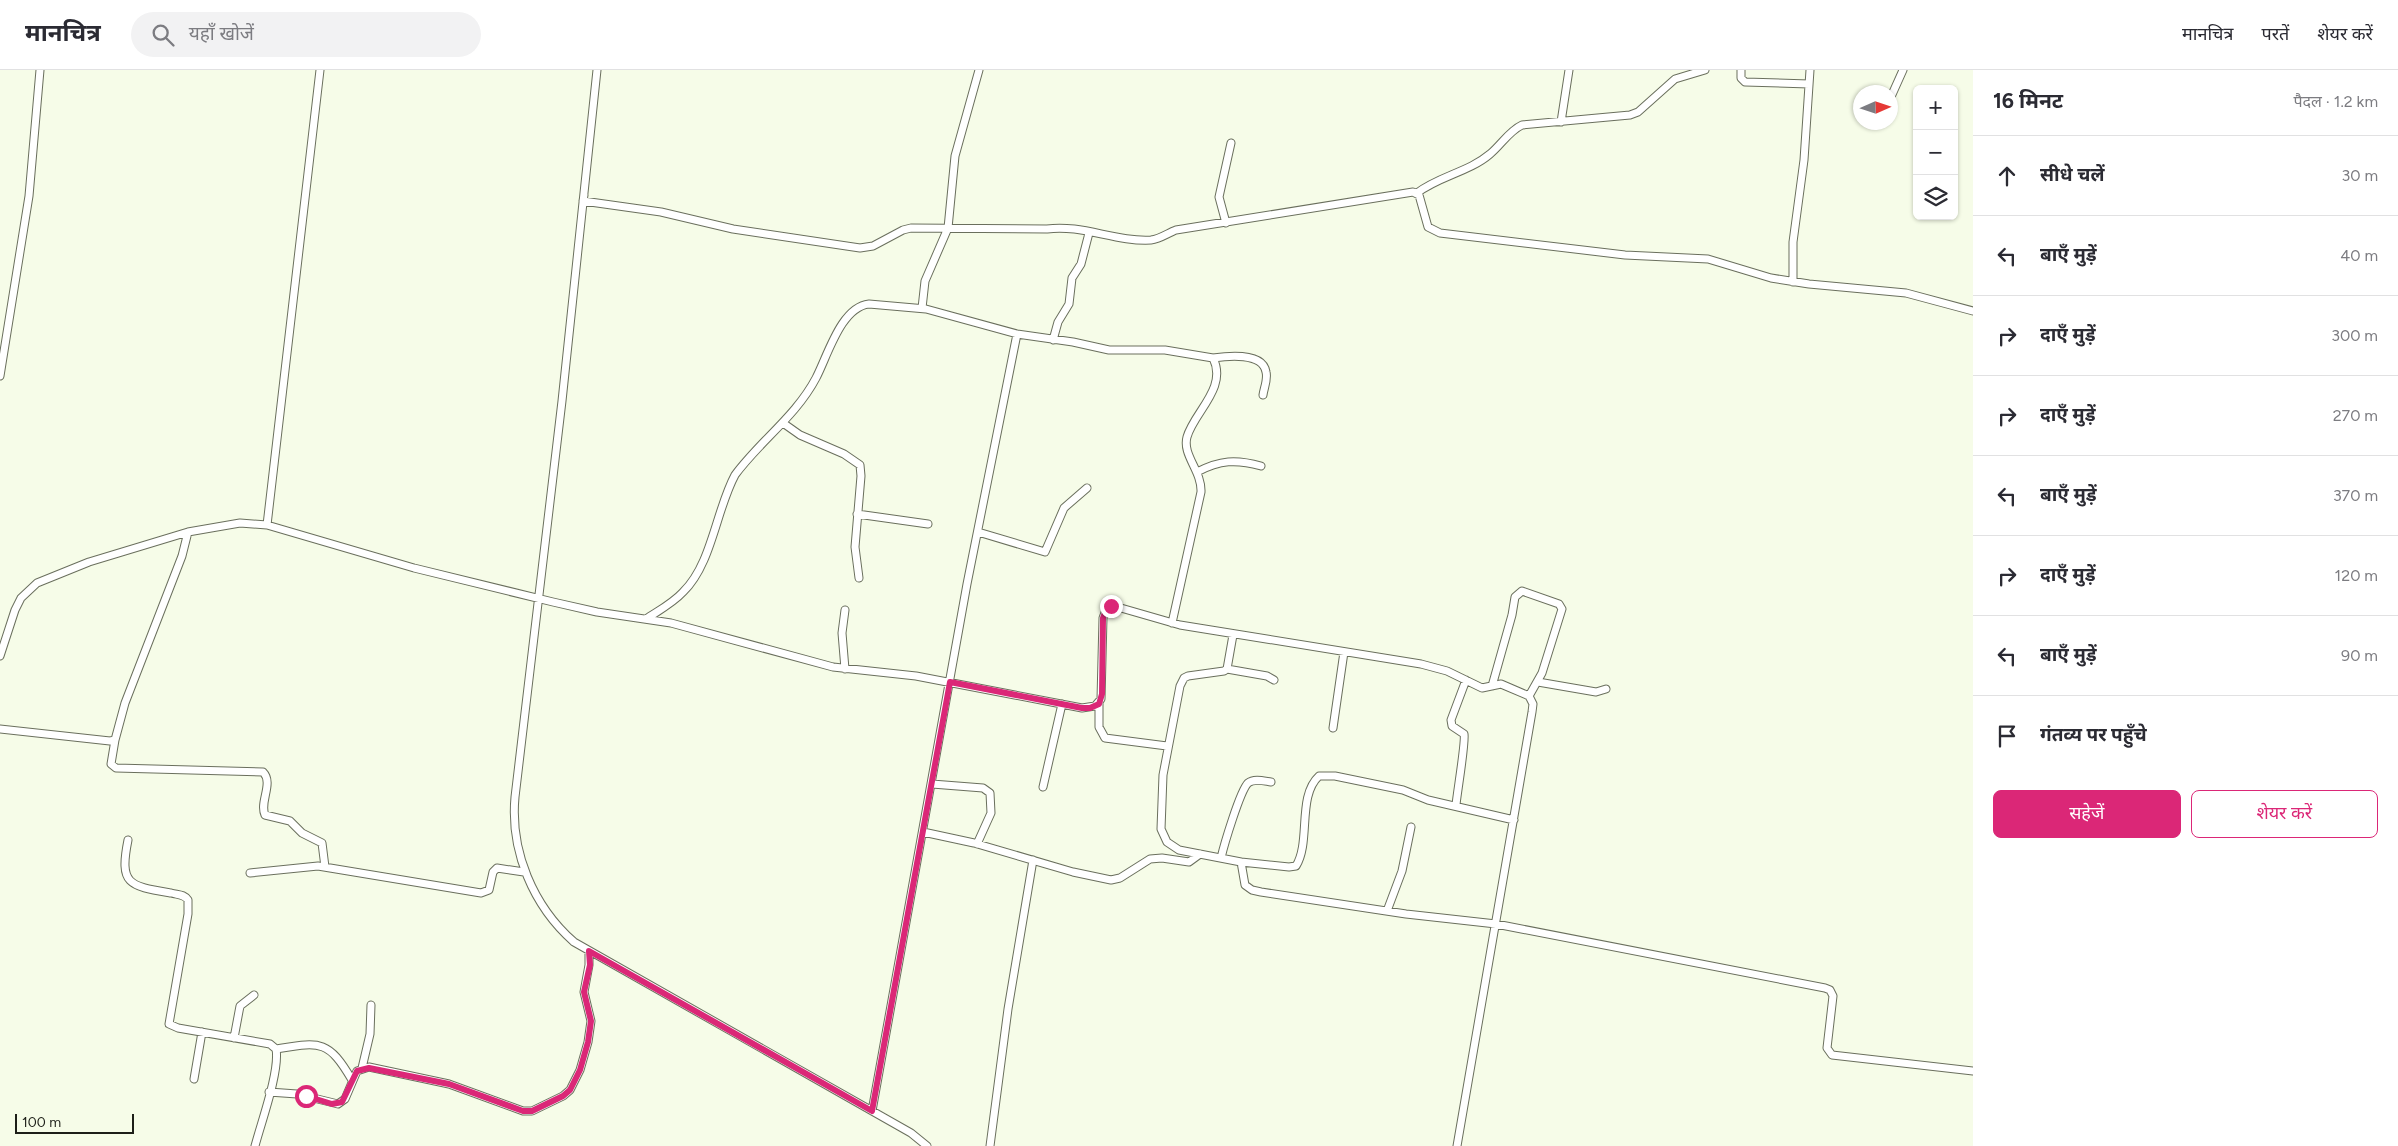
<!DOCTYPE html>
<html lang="hi">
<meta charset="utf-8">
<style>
:root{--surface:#fff;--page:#f2f2f3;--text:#2b2b33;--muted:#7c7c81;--line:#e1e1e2;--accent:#db2777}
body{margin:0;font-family:Figtree,"Noto Sans Devanagari",sans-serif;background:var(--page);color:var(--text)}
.controls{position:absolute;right:15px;top:15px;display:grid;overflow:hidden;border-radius:8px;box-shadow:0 1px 4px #0004}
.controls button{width:45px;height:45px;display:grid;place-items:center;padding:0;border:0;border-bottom:1px solid var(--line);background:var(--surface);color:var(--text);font:25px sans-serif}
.compass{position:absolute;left:1853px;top:15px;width:45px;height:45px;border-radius:50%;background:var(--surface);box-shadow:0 1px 4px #0004;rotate:87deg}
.scale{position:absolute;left:15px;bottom:12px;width:119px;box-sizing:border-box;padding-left:5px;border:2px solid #1d1f18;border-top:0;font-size:14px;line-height:18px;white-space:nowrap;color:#1d1f18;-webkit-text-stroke:4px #f6fce8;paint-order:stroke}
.stop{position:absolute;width:15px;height:15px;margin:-11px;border:4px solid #db2777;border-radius:50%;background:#fff}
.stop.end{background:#db2777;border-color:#fff;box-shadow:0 1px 5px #0008}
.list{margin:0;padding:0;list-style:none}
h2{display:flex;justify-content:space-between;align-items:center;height:65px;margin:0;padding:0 20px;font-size:21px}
h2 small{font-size:16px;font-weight:400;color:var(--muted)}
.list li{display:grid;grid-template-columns:32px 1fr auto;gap:15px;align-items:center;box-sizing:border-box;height:80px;padding:0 20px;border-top:1px solid var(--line)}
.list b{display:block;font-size:19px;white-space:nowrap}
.list em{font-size:16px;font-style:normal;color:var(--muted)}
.actions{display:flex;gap:10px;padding:15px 20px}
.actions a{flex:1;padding:11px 0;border:1px solid var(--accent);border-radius:8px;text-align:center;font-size:18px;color:var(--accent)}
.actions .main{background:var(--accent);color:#fff}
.icon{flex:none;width:28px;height:28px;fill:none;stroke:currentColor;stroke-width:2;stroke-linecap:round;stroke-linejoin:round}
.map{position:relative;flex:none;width:1973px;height:1076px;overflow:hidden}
header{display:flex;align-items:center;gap:30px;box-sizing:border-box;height:70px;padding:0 25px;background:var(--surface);border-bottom:1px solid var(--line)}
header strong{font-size:24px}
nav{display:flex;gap:28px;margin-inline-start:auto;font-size:18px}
.search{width:350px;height:45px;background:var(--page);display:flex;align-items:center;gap:12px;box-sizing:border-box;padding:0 18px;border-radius:28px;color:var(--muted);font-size:19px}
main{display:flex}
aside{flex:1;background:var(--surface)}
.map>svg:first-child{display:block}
</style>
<header>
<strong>मानचित्र</strong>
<div class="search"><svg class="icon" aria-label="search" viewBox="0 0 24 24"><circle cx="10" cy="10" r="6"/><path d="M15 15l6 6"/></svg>यहाँ खोजें</div>
<nav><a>मानचित्र</a><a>परतें</a><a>शेयर करें</a></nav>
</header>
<main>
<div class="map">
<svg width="1973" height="1076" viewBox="0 0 1973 1076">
<rect width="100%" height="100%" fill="#f6fce8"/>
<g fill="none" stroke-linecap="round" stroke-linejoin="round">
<defs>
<path id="minor" d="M597,0L562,331L515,727C510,781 533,836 574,872L911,1063L927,1076
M1741,0V8L1745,12L1809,14
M1890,29L1903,0
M1561,52L1569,0
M1417,123C1439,106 1469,102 1490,84C1501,75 1509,61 1522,55L1630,45L1638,42L1675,9L1705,0
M584,125L583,131L661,142L733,159L860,178L873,176L903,160L911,158L1047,159C1081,154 1116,172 1151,170C1160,169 1168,163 1176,160L1413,122L1419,125L1428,157L1440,163L1625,185L1708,189L1771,208L1809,214L1906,223L1973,241
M1226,153L1219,127L1231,73
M1793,212V172L1804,90L1810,0
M922,238L925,211L948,158L955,86L979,0
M1053,270L1058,252L1069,234L1072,208L1081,194L1089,163
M1213,288C1227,286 1263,282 1266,302C1268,309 1264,318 1263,325
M0,306L29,126L40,0
M783,353L800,365L844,384L860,395L861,406L855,477L859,508
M1197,402C1220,390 1236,389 1261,396
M857,444L928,454
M267,455L320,0
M978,462L1045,482L1064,438L1087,418
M845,540L842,563L845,599
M646,549C658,541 673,533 683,522C712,494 716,440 735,405C760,371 796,346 816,308C828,285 841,237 869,234L926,239L1017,264L1073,272L1109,280H1165L1213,288C1228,318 1194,342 1187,367C1182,385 1202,401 1201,422L1172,553
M1233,565L1227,599L1224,601L1188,606L1184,608L1180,616L1163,705L1161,759L1167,772L1179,780L1241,792L1245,815L1252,820L1261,822L1406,844L1496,854L1825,918L1830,920L1833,926L1827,978L1832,985L1973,1001
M0,586L15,540L21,528L37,513L89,492L188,462L240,453L267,455L414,498L553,532L597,542L671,553L833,597L916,606L1082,638L1095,636L1101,629L1103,548L1106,540L1114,536L1180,555L1421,594L1447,601L1482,618L1501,614L1529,626L1533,634L1532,642L1457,1076
M1227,599L1267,606L1274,610
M1538,612L1596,622L1606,619
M1492,616L1512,545L1515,527L1522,521L1559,534L1562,539L1542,603L1529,626
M1099,633V657L1105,668L1167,676
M1333,658L1344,582
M0,659L110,671L115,670L125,633L182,486L188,462
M115,670L111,694L116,698L263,702C274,713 259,732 265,745L290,751L302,763L322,773L325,797
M932,714L983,718L990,723L991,743L977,774
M1043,717L1062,634
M1456,735C1457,723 1466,671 1464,664L1452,656L1451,650L1466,610
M923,762L974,773L1073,802L1111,810L1120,808L1150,789L1162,788L1189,792L1200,784
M128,770C119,815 129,816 171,823C178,825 184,824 188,830V844L169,954L178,958L270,974L276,979C280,1001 261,1053 255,1076
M1221,788C1224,775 1240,721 1248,713C1254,708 1264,711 1271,712
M1241,792L1289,797L1296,796C1311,772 1297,726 1319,706H1335L1403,720L1428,730L1514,750
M250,803L318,796L481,823L489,820L493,802L497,798L524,802
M1387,841L1402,801L1411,757
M234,968L240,936L254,925
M276,979C320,972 328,969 352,1010
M362,998L370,964L371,935
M194,1009L202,962
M269,1022L297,1024L338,1034L345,1029L357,1001L369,997L449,1014L523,1041H532L563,1026L570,1020L580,1000L588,972L591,951L584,922L589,895V881
M872,1041L967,514L1017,264
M990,1076L1008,939L1033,790"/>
</defs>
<use href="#minor" stroke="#6a6f5d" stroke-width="9"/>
<use href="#minor" stroke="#fff" stroke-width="7"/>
</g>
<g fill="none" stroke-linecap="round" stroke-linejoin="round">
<path stroke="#db2777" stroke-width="6" d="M306,1026L332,1034L342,1032L357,1001L369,998L449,1014L523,1041H532L563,1026L570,1020L580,1000L588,972L591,951L584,922L590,895L589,881L872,1041L950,612L1082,638H1090L1099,634L1102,624L1103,548L1106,540L1111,536"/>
</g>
</svg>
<div class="controls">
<button>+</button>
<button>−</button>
<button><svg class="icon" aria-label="layers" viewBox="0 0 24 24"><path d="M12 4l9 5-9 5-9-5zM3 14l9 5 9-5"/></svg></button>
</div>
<svg class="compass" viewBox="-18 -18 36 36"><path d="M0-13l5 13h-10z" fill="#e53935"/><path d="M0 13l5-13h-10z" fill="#7c7c81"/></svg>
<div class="scale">100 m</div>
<div class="stop" style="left:306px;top:1026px"></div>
<div class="stop end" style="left:1111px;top:536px"></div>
</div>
<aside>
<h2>16 मिनट<small>पैदल · 1.2 km</small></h2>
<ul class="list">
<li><svg class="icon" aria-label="ahead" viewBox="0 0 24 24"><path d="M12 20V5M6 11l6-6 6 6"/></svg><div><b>सीधे चलें</b></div><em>30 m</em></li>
<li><svg class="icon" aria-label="left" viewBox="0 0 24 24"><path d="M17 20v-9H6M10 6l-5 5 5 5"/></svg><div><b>बाएँ मुड़ें</b></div><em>40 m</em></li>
<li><svg class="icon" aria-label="right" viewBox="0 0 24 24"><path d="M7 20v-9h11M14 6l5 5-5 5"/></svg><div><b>दाएँ मुड़ें</b></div><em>300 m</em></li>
<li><svg class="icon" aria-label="right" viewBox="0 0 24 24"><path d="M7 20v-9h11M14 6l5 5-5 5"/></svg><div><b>दाएँ मुड़ें</b></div><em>270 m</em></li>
<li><svg class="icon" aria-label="left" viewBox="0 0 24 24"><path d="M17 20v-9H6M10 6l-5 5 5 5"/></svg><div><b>बाएँ मुड़ें</b></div><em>370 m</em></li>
<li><svg class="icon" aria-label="right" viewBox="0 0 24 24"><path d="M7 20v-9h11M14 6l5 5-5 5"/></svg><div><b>दाएँ मुड़ें</b></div><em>120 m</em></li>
<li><svg class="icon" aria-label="left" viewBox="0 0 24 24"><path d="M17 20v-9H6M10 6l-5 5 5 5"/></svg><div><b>बाएँ मुड़ें</b></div><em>90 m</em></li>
<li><svg class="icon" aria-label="arrive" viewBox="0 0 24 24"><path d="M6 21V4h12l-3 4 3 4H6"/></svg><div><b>गंतव्य पर पहुँचे</b></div></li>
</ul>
<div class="actions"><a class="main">सहेजें</a><a>शेयर करें</a></div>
</aside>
</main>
